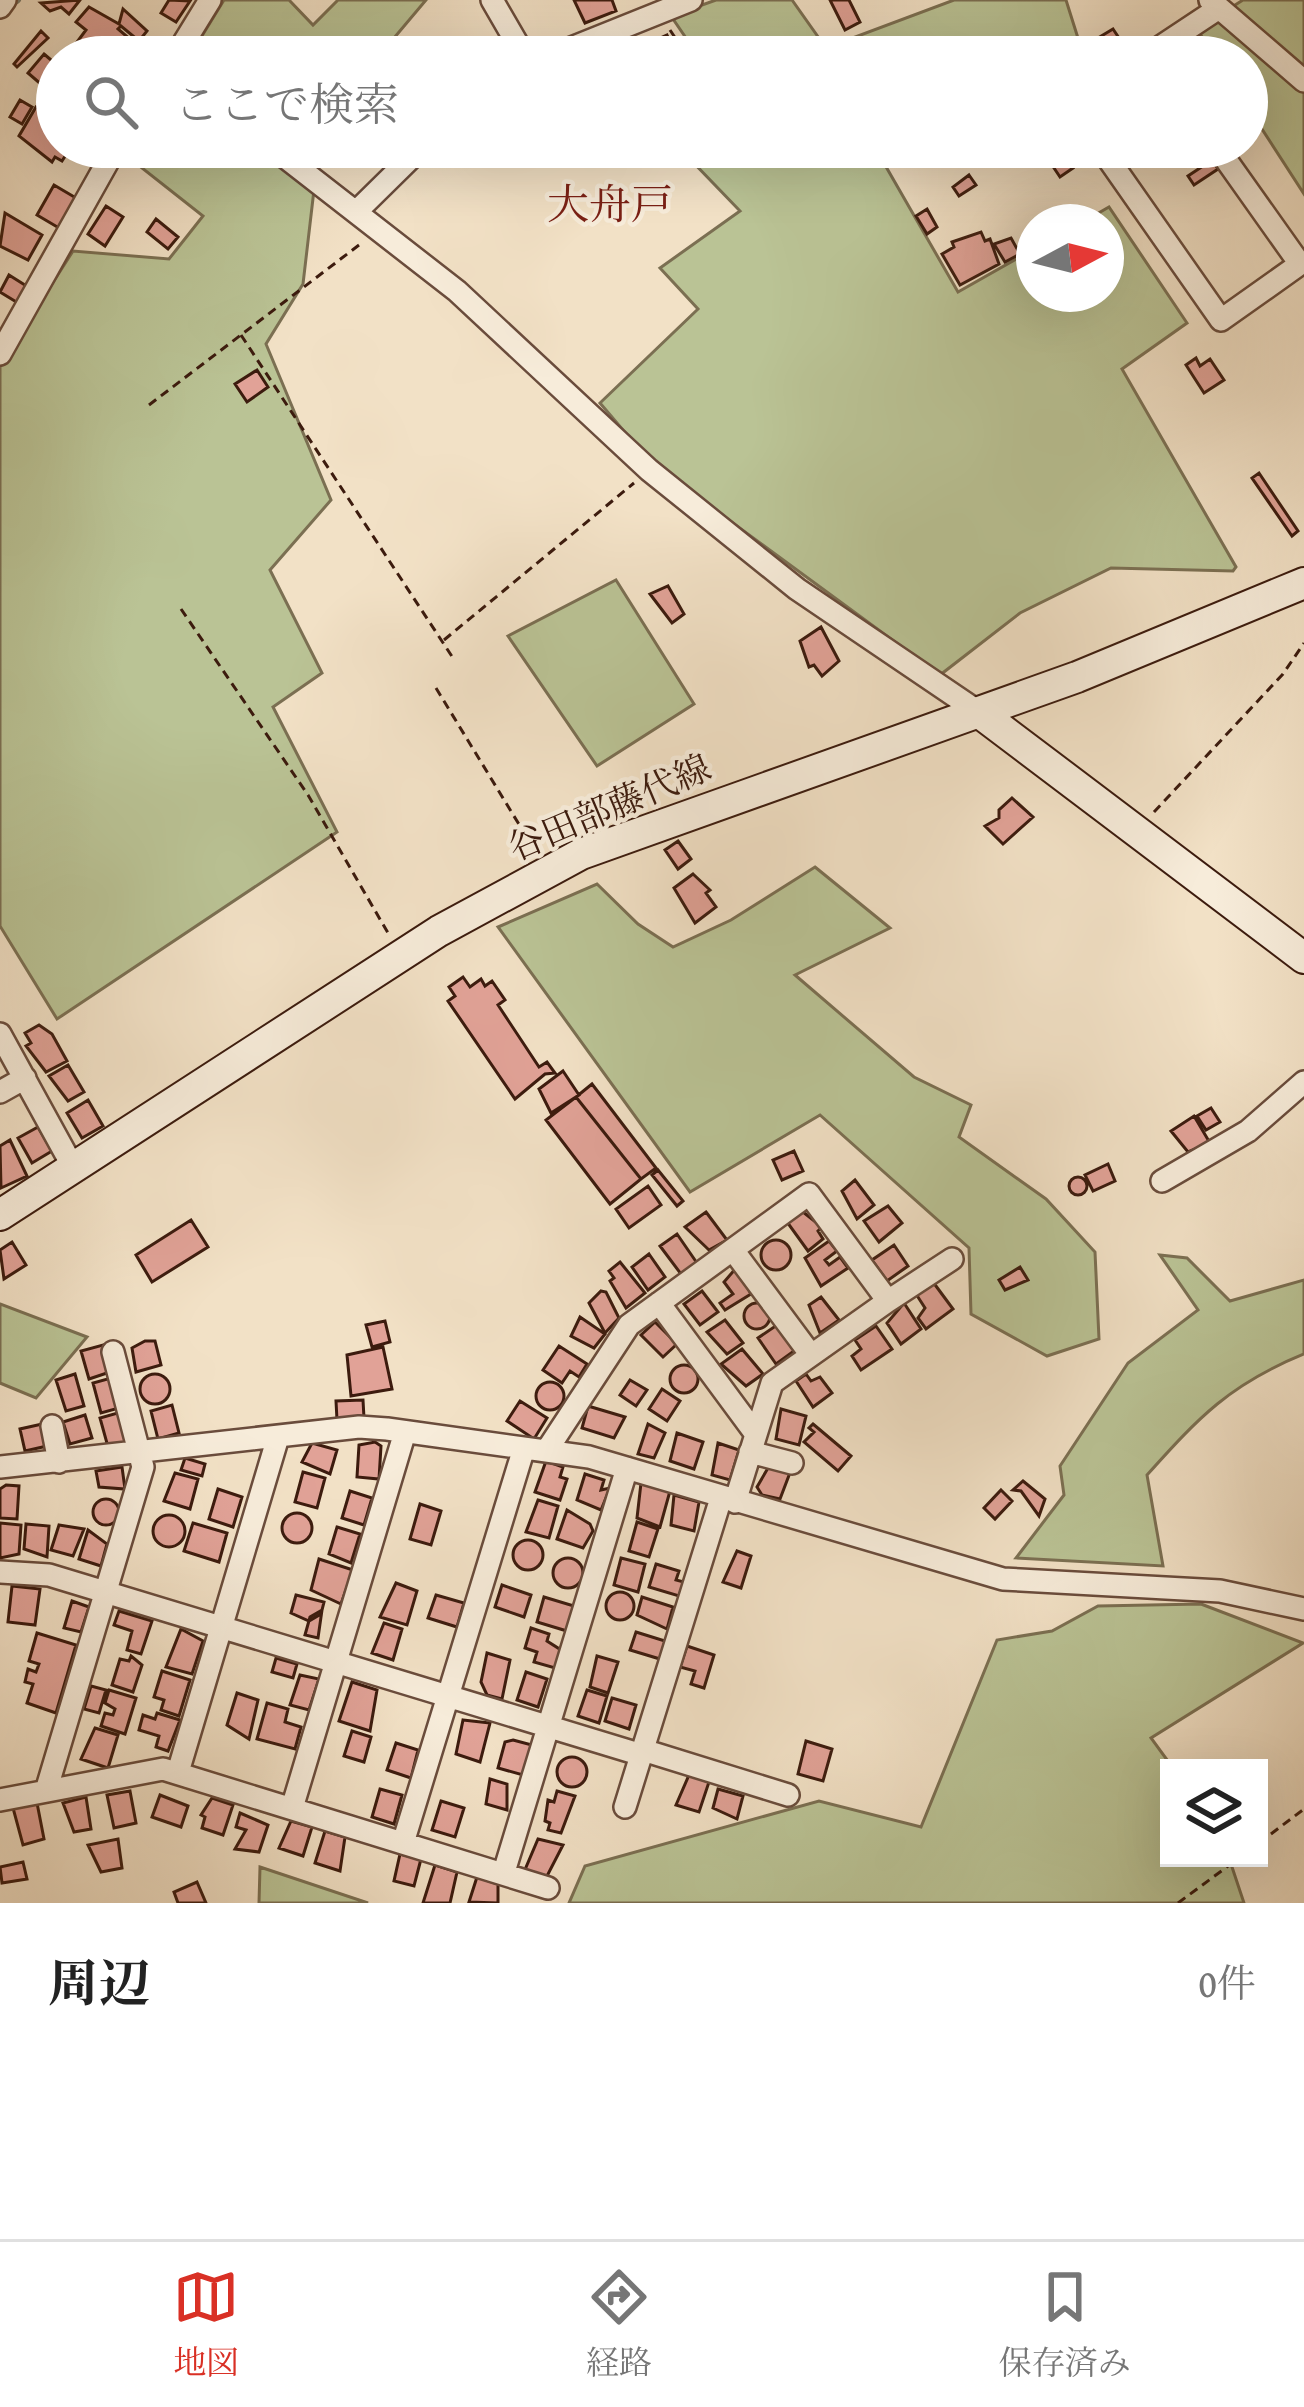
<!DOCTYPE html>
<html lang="ja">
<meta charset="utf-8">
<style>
:root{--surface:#fff;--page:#f2f2f2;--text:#222;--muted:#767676;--line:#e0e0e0;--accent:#d93025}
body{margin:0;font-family:"Gentium Book Plus","Noto Serif JP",serif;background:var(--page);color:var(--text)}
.controls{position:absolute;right:36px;bottom:36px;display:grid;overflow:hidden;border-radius:0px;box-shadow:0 12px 48px #0002}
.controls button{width:108px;height:108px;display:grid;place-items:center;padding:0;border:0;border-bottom:3px solid var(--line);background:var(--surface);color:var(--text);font:60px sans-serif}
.compass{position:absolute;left:1016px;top:204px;width:108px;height:108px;border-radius:50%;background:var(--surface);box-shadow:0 12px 48px #0002;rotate:83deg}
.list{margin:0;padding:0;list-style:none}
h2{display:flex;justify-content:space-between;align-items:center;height:156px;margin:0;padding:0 48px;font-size:51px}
h2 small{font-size:39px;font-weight:400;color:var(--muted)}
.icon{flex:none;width:66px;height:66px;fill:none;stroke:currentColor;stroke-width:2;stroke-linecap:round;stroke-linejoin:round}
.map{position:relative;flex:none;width:1304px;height:1903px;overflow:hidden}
.search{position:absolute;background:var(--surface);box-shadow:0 12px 48px #0002;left:36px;right:36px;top:36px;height:132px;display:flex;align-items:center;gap:30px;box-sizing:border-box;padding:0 42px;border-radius:66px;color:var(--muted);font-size:45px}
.sheet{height:336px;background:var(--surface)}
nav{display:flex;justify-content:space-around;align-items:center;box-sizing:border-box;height:168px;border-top:3px solid var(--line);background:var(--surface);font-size:33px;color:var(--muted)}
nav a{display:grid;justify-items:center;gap:6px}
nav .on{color:var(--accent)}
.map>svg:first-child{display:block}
</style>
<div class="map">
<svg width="1304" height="1903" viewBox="0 0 1304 1903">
<rect width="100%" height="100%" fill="#f2e1c6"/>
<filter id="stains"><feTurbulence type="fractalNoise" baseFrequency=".00167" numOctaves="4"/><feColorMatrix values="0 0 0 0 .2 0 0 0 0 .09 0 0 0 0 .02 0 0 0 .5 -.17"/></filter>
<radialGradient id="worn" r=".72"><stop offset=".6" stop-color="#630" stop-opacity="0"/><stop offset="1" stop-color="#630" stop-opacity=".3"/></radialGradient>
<path fill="#bac395" stroke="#7b6f52" stroke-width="3" d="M224,0H289L313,25L338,0H426L378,57H189Z
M716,0H792L826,48L954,0H1066L1083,54L699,57L671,16Z
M1243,0H1304V194L1247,106V57H1215L1197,29Z
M134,147H319L303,284L266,344L331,500L270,570L322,673L273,707L337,832L57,1019L0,926V365L73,251L169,259L203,216L128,157Z
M698,147H901L881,158L958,292L1034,249V294H1106V222H1083L1109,207L1187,323L1122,369L1236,567L1233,571L1111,568L1020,613L940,675L651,463L600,403L698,309L660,268L740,211L688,157Z
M616,580L694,704L597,766L508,636Z
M815,867L890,928L795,975L914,1077L971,1105L959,1137L1046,1199L1095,1252L1099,1339L1047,1356L971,1314L969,1248L820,1115L690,1192L498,927L597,884L638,924L673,947L731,920Z
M1160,1255L1187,1258L1230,1301L1304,1280V1354C1230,1384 1199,1417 1147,1475L1163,1566L1016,1558L1064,1495L1060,1466L1128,1363L1198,1310Z
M0,1304L87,1337L36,1398L0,1383Z
M1201,1604L1303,1643L1151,1738L1173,1768L1169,1858H1229L1244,1903H569L585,1866L819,1801L921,1827L997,1640L1052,1631L1098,1606Z
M260,1867L368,1903H259Z"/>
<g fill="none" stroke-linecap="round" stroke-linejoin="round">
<path stroke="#767d70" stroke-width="6" d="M17,1L18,0"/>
</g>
<path fill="#e1a297" stroke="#3c1b0e" stroke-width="3" d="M80,0L69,14L61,7L50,11L41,3Z
M169,0L190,1L176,22L161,13Z
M574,0H612L616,11L585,23Z
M830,0H849L860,22L845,30Z
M89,7L119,24L123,9L147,31L139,41L121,26L118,29L138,46L129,57H95L77,42L86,30L76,22Z
M1113,29L1127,50L1116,57H1110L1098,38Z
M41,31L48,38L17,67L14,64Z
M667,35L677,57H647L645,45Z
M44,54L57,65V98L28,73Z
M20,100L32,107L22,124L10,117Z
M36,107L57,117V147H71L62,161L55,157L52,162L19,136Z
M77,147H98L88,163L73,153Z
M1040,147H1059L1073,168L1060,177Z
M1082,147L1094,154L1077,166L1069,155Z
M1212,160L1218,169L1194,185L1188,176Z
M969,175L976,185L959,196L953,187Z
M54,185L76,198L59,228L37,215Z
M106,206L123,217L105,246L88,234Z
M927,209L937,227L927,234L916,216Z
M5,213L42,235L28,260L0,246Z
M156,219L178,237L168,249L147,232Z
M981,232L985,241L990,239L999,264L960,285L942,254L954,247L952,242Z
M1011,238L1020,254L1005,262L994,244Z
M9,275L28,287L18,303L0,292Z
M1196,358L1200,366L1210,359L1224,380L1204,393L1186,365Z
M257,370L268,387L247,402L235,384Z
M1259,473L1298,531L1292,536L1252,478Z
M668,586L684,614L672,623L650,594Z
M821,627L839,661L822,676L814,665L809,667L800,641Z
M1012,798L1033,817L1003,844L985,826L999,818V810Z
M678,841L691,859L678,869L665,850Z
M693,874L710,890L706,893L716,907L695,923L674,888Z
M463,977L470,987L481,979L485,986L492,981L505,1000L498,1005L539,1067L547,1062L555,1073L545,1074L515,1099L448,1001L455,996L449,987Z
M39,1025L52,1034L67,1061L46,1072L26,1046L31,1043L25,1033Z
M68,1065L84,1092L68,1101L49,1076Z
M563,1071L579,1095L551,1113L539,1089Z
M592,1084L656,1168L641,1179L576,1097Z
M576,1097L641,1179L610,1204L546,1120Z
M88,1100L103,1126L82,1138L67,1113Z
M1211,1108L1220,1122L1206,1130L1197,1116Z
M1194,1116L1210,1143L1188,1152L1171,1131Z
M38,1127L52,1151L32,1163L18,1138Z
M10,1140L27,1176L1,1188L0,1146Z
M794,1151L803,1171L782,1180L773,1160Z
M1108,1164L1115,1181L1093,1191L1085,1175Z
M658,1170L683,1201L677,1206L652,1175Z
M1069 1186a9 9 0 1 1 18 0a9 9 0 1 1-18 0Z
M855,1180L874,1205L857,1219L842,1191Z
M648,1186L661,1205L629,1228L616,1209Z
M888,1206L902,1223L879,1242L864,1221Z
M706,1212L727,1240L709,1250L685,1227Z
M803,1212L822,1227L818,1231L823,1239L808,1251L787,1222Z
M191,1220L208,1247L152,1282L136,1255Z
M677,1234L697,1263L681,1274L660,1246Z
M761 1255a15 15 0 1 1 30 0a15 15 0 1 1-30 0Z
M829,1241L837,1251L825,1260L829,1265L840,1257L848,1268L821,1286L805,1258Z
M12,1242L26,1265L4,1279L0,1250Z
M894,1245L908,1266L887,1281L872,1260Z
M649,1254L665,1277L648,1290L632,1267Z
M620,1262L645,1293L626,1308L610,1281L614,1278L609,1271Z
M737,1267L751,1294L725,1310L720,1303L733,1294L724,1282Z
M1020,1267L1028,1280L1005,1290L999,1280Z
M933,1282L953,1309L926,1329L918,1318L925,1308L916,1294Z
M601,1291L606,1292L619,1318L605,1333L589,1303Z
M702,1291L718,1312L700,1325L684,1304Z
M821,1297L839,1320L820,1333L809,1305Z
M744 1316a13 13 0 1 1 26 0a13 13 0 1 1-26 0Z
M904,1303L921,1329L901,1344L887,1323Z
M580,1317L605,1334L594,1348L571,1336Z
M725,1320L743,1343L727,1354L707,1332Z
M385,1321L390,1342L372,1347L366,1325Z
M655,1322L677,1344L663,1357L641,1335Z
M777,1325L794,1351L776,1364L758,1338Z
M876,1326L892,1349L861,1370L852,1356L861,1349L855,1340Z
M145,1341H155L161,1365L136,1372L132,1348Z
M103,1345L110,1372L89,1379L81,1351Z
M559,1346L587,1364L579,1377L570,1371L562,1383L543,1370Z
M383,1347L392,1389L351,1396L347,1355Z
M742,1349L763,1374L746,1386L721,1364Z
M670 1379a14 14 0 1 1 28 0a14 14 0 1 1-28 0Z
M75,1374L84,1406L66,1411L56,1380Z
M806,1374L811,1381L820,1377L832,1393L813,1407L796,1381Z
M140 1389a15 15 0 1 1 30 0a15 15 0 1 1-30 0Z
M111,1378L119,1408L101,1413L93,1383Z
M630,1380L647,1390L636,1406L620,1395Z
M536 1396a14 14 0 1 1 28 0a14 14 0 1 1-28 0Z
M662,1389L680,1401L667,1421L649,1409Z
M363,1400L364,1418L337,1420L336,1401Z
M520,1401L547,1418L534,1439L507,1421Z
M172,1405L179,1433L158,1439L151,1411Z
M588,1406L625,1417L614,1438L582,1428Z
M781,1409L806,1416L799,1445L776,1439Z
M121,1412L129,1441L108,1447L100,1418Z
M85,1415L92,1438L70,1444L63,1422Z
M42,1424L47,1446L25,1451L20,1429Z
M648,1424L665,1433L654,1458L638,1454Z
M813,1424L851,1456L838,1471L804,1442L814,1432L809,1428Z
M677,1433L703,1442L694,1469L670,1461Z
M375,1442L381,1446L379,1479L357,1477L359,1445Z
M312,1443L337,1450L330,1474L302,1462Z
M718,1443L739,1450L730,1480L712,1475Z
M185,1458L205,1464L202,1476L181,1470Z
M546,1461L563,1467L560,1477L567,1479L560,1500L535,1492Z
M122,1467L125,1489L99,1487L96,1471Z
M768,1468L791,1470L780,1499L762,1495L757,1487Z
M303,1472L325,1478L317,1508L295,1502Z
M175,1473L198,1479L190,1509L164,1501Z
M585,1474L604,1480L601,1490L610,1488L601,1510L577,1500Z
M1023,1481L1045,1499L1039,1516L1021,1491L1013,1490Z
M641,1483L670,1491L660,1527L637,1518Z
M6,1485L19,1486L17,1519L0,1518V1489Z
M218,1489L242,1497L233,1527L209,1519Z
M1001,1490L1012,1501L995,1519L984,1508Z
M350,1491L372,1498L364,1525L342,1518Z
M674,1495L699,1502L694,1531L671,1525Z
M93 1512a13 13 0 1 1 26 0a13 13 0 1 1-26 0Z
M538,1500L558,1506L549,1538L526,1532Z
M420,1504L441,1511L431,1545L410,1539Z
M567,1510L590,1524L593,1531L583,1548L557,1539Z
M282 1528a15 15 0 1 1 30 0a15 15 0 1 1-30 0Z
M153 1531a16 16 0 1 1 32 0a16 16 0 1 1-32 0Z
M637,1522L658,1529L649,1557L629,1551Z
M0,1523L21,1525L19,1554L0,1558Z
M193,1523L227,1533L219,1562L184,1551Z
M26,1524L49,1526L47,1557L24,1549Z
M59,1525L84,1529L73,1556L51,1550Z
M337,1527L360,1534L351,1563L329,1554Z
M88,1530L107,1544L101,1566L79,1559Z
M513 1555a15 15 0 1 1 30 0a15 15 0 1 1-30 0Z
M737,1551L751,1556L741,1588L723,1582Z
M553 1573a15 15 0 1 1 30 0a15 15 0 1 1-30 0Z
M621,1558L645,1564L638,1592L614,1585Z
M319,1559L353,1570L341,1604L311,1590Z
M656,1564L679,1571L676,1580L684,1582L679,1596L649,1587Z
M396,1583L417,1591L407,1625L380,1617Z
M502,1585L531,1595L524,1617L495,1607Z
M12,1586L40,1589L35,1625L8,1622Z
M606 1606a14 14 0 1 1 28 0a14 14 0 1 1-28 0Z
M296,1595L324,1602L321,1614L309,1621L291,1613Z
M436,1595L464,1603L457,1627L428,1618Z
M544,1597L574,1606L567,1631L537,1622Z
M642,1597L673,1607L667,1629L637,1615Z
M72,1601L89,1607L81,1632L64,1628Z
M322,1610L318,1638L305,1635L310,1617Z
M119,1611L152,1621L141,1654L127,1650L132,1631L114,1625Z
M384,1623L402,1629L393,1660L372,1653Z
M531,1628L549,1634L547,1641L561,1650L555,1668L534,1662L537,1652L525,1648Z
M181,1629L203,1641L192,1674L166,1667Z
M636,1632L665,1641L660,1659L630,1650Z
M37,1633L76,1645L56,1713L27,1703L33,1684L25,1682L28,1669L36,1672L39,1664L29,1661Z
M687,1646L714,1655L704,1688L691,1684L695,1671L680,1667Z
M487,1653L510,1660L502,1699L487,1695L481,1682Z
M131,1656L142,1665L133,1692L112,1685L120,1659L129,1661Z
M597,1656L618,1662L608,1693L590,1687Z
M276,1658L297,1664L293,1678L272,1672Z
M162,1671L190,1680L179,1716L161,1710L164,1700L154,1697Z
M526,1672L547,1679L538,1707L517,1700Z
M300,1675L319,1679L309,1710L290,1705Z
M352,1682L377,1690L370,1731L339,1721Z
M91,1686L106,1690L99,1713L84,1709Z
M109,1690L136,1698L125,1734L101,1726L105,1713L113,1715L115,1709L105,1703Z
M587,1690L607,1696L599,1723L578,1716Z
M237,1693L258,1700L249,1739L227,1725Z
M612,1698L636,1705L629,1729L605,1721Z
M267,1703L288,1709L285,1722L301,1727L295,1749L257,1739Z
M157,1713L180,1720L168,1751L156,1747L159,1736L139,1730L143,1715L155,1719Z
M463,1720L490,1723L480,1762L456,1754Z
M95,1728L118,1735L108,1768L81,1759Z
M352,1731L371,1737L364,1762L344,1756Z
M513,1740L532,1745L523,1775L498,1768L505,1742Z
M806,1741L832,1749L823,1781L798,1774Z
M396,1743L418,1750L411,1778L387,1770Z
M557 1772a15 15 0 1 1 30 0a15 15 0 1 1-30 0Z
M689,1775L709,1782L699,1812L676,1805Z
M490,1779L507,1784V1810L486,1804Z
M380,1789L402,1795L394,1824L372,1817Z
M718,1789L743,1796L737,1819L713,1808Z
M130,1791L136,1823L114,1828L107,1795Z
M557,1791L575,1796L561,1833L548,1830L550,1823L545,1821L548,1800L554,1802Z
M160,1795L188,1806L181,1827L152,1817Z
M86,1797L91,1829L74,1832L63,1803Z
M212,1798L233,1805L223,1835L202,1828L205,1817L201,1815Z
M441,1801L464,1808L455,1837L432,1830Z
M37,1803L44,1839L23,1845L13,1808Z
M240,1813L268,1825L259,1852L235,1849L246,1830L236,1827Z
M291,1821L312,1827L303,1856L279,1848Z
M325,1831L345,1837L340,1871L315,1863Z
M118,1839L122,1868L101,1872L88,1845Z
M538,1839L563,1845L546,1878L524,1872Z
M400,1854L421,1859L414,1886L394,1881Z
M23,1862L27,1879L2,1883L0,1867Z
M435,1865L457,1872L450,1903H423Z
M477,1877L498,1884V1903L469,1902Z
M197,1882L206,1903H178L174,1892Z"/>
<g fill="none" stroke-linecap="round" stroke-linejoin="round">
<defs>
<path id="street" d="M492,0L525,57
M1210,0L1304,81
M0,7L5,0
M175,57L210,0
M549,57L691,0
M1145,57L1219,8
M272,147L457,291L649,470L797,589L980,713
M1100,147L1221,320L1300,264L1217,147
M357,211L422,147
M0,354L116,147
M0,1034L73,1167
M0,1092L25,1078
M1162,1181L1248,1131L1304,1082
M733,1250L811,1355
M888,1301L952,1259
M659,1303L755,1433
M52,1426L59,1462
M547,1450L629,1325L809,1194L888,1301L772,1383L735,1502
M750,1452L792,1463
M0,1467L359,1427L387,1429L589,1457L1003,1579L1220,1591L1304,1609
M0,1572L49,1575L642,1755
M643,1750L788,1795
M178,1772L278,1437
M46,1791L143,1467L113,1352
M0,1800L163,1769L548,1888
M625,1807L721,1498
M292,1808L405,1432
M403,1843L524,1448
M504,1872L627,1468"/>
<path id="secondary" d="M980,713L1304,958
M0,1215L439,931L581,854L1077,677L1304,583"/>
</defs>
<use href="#street" stroke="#6a4c3c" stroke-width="26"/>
<use href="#secondary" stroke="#3c1b0e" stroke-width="34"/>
<path stroke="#3c1b0e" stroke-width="3" stroke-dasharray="9 6" stroke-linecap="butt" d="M670,30L688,57
M241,335L453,658
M149,405L359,245
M181,609L308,795L388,933
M444,640L634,483
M436,688L534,849
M1154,812L1283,674L1304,643
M1259,1843L1304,1809
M1178,1903L1239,1858"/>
<use href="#street" stroke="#f7ecda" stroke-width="21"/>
<use href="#secondary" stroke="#f7ecda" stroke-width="30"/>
</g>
<g text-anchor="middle" stroke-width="9" stroke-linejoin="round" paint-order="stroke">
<g font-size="36" fill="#3c1b0e" stroke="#f7ecda">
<text transform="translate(609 807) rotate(-23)" y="13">谷田部藤代線</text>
</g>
<g font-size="42" fill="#7a1f14" stroke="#f7ecda">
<text x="610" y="219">大舟戸</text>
</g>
</g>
<rect width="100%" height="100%" filter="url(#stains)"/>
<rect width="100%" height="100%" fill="url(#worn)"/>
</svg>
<div class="controls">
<button><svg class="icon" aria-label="layers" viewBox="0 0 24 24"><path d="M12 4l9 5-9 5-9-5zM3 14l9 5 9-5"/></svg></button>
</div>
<svg class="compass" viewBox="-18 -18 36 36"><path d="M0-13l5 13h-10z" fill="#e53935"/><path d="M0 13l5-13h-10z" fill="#767676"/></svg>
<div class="search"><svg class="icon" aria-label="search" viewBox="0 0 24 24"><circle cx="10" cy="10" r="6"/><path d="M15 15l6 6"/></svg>ここで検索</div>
</div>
<section class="sheet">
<h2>周辺<small>0件</small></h2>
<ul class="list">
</ul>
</section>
<nav>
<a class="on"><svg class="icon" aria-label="map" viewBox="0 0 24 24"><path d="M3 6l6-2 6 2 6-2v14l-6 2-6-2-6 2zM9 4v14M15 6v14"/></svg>地図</a>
<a><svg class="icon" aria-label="directions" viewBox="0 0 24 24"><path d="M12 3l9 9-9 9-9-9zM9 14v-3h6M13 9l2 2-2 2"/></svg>経路</a>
<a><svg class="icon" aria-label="saved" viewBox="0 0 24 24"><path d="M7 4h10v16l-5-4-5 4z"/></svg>保存済み</a>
</nav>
